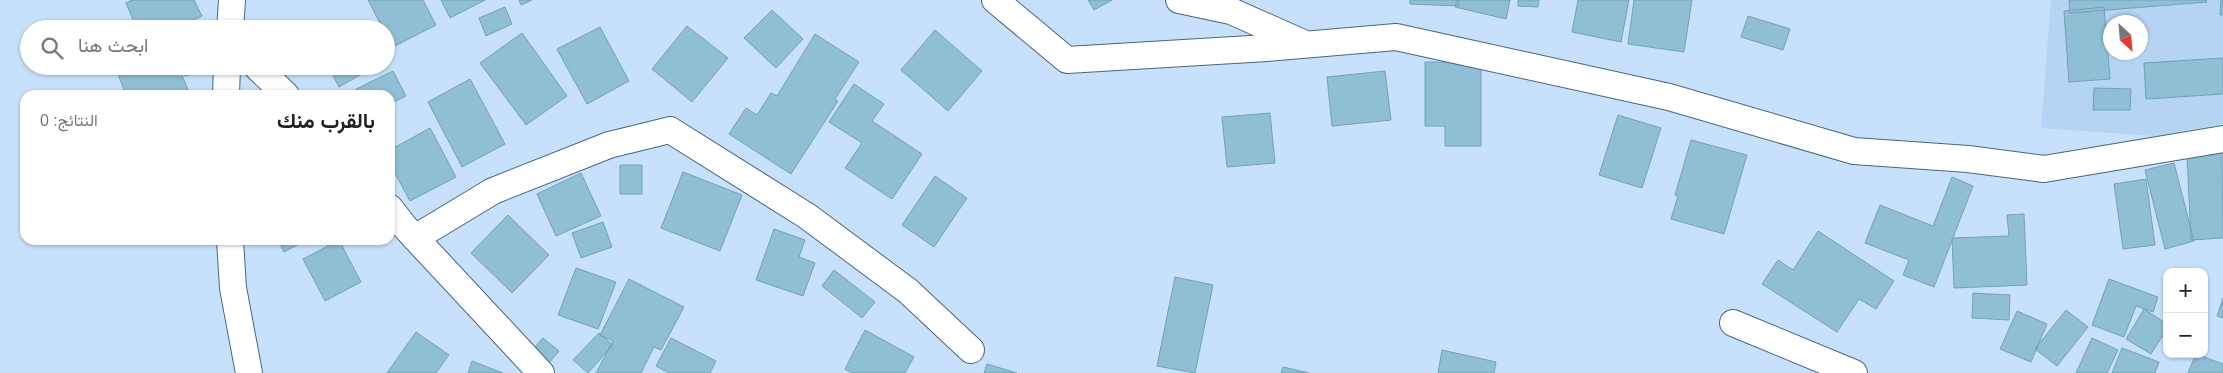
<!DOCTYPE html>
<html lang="ar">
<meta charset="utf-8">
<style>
:root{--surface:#fff;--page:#f2f2f2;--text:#222;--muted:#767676;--line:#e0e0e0}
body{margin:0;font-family:Arial,Vazirmatn,sans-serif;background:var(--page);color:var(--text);direction:rtl}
.controls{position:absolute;right:15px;bottom:15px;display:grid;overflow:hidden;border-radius:10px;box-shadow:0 1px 4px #0004}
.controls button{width:45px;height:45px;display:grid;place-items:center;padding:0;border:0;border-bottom:1px solid var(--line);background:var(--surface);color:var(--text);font:25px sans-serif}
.compass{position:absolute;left:2103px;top:15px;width:45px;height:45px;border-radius:50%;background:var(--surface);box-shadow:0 1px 4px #0004;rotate:154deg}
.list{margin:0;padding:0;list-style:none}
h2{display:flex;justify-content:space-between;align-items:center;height:65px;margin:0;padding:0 20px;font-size:21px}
h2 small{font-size:16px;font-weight:400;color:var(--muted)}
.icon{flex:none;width:28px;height:28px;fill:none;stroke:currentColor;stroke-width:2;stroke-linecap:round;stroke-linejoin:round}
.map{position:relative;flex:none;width:2223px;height:373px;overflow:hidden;direction:ltr}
.search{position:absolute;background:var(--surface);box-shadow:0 1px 4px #0004;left:20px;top:20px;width:375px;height:55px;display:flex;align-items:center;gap:12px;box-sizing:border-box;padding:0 18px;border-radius:28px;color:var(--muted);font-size:19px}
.panel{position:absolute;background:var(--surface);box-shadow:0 1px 4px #0004;left:20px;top:90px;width:375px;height:155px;border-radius:15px;direction:rtl}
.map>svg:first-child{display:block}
</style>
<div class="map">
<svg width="2223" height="373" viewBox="0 0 2223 373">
<rect width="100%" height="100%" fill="#c7e1fd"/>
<path fill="#b5d3f2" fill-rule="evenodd" d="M2051,0H2223V124L2154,136L2041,128ZM2110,22H2140V52H2110Z"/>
<path fill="#8fbed5" stroke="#73a1b7" d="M132,0H194L202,16L173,29H137L126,3Z
M368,0H423L436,25L393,47L386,35V29H383Z
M441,0H485L450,18Z
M519,0H532L521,5Z
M1088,0H1112L1094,10Z
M1410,0H1459L1458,6L1410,4Z
M1457,0H1510L1506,19L1455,7Z
M1518,0H1539L1538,7L1518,6Z
M1578,0H1629L1621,42L1572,32Z
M1634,0H1692L1684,52L1628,44Z
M2069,0H2206L2207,2L2070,13Z
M2221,0H2223V15H2220Z
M505,7L512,24L486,36L479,18Z
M2104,7L2110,79L2069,82L2064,11Z
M772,10L803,39L776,68L744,38Z
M1748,16L1790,29L1783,50L1741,37Z
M355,22L359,29H342Z
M687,26L728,58L692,102L652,69Z
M600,27L629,81L587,104L557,49Z
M935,30L982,71L948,111L901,70Z
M522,33L567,96L526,125L480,63Z
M815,34L859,62L835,99L838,101L791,174L729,134L746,108L757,115L771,93L777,96Z
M2223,58V94L2146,99L2144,63Z
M1425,62H1481V146H1445V126H1425Z
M115,66H178L189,92L181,95H126Z
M183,66H207L208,69L185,76Z
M328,66H376L339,87Z
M393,71L406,96L390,104V95H359L356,89Z
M1385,71L1391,120L1332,126L1327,77Z
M470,79L505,144L462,167L428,102Z
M854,84L884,104L872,121L922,154L892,199L845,168L862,143L829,122Z
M2094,88L2131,89L2130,110H2093Z
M1270,113L1275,163L1227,167L1222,117Z
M1618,115L1661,128L1642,188L1599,175Z
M430,128L456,177L410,201L390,164V150Z
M1691,140L1747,155L1724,234L1671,219L1678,196L1675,195Z
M2222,153L2223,238L2191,240L2187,155Z
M2174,163L2194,241L2165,249L2145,170Z
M620,165H642V194H620Z
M683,172L742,195L720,251L661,228Z
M581,173L601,216L556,236L537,194Z
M935,176L967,198L934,247L902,225Z
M1952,177L1973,186L1934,287L1903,275L1909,260L1865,243L1880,205L1933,226Z
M2146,179L2155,245L2123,249L2114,184Z
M2024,214L2027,285L1954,288L1952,238L2009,236L2007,215Z
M508,215L549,255L512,293L471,253Z
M603,222L612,247L581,258L572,233Z
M774,229L805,240L799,257L815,263L803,296L756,280Z
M1818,231L1894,281L1876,309L1859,299L1837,332L1762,284L1778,260L1793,270Z
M278,240H307L284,252Z
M339,240L361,282L325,301L303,259Z
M576,268L616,282L598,329L558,315Z
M834,270L875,302L862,318L822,286Z
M1175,277L1213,285L1195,373L1157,366Z
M629,279L684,307L661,350L654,347L641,373H596L613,341L600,335Z
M2109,279L2158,297L2153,312L2136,306L2124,337L2092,325Z
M1973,293L2010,295L2009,320L1972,318Z
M2223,298V318L2217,316Z
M2144,309L2167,324V329L2151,354L2126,339Z
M2066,310L2088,327L2057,366L2035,349Z
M2017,311L2047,324L2031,362L2000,349Z
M865,330L914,357L905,373H852L845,369Z
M416,332L449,355L436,373H387Z
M599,333L613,345L588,373L573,360Z
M543,338L559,351L548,364L532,350Z
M671,338L716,361L710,373H669L656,366Z
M2092,338L2118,350L2107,373H2076Z
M2122,348L2159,362L2155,373H2112Z
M1442,350L1496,362L1494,373H1438Z
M2196,354L2223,364V373H2188Z
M472,361L503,373H468Z
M987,364L1017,373H984Z
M1283,367L1309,373H1281Z"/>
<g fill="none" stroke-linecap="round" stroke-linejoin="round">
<defs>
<path id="street" d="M995,0L1067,60L1267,48L1396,37L1669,97L1854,151L1968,159L2044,169L2223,139
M1179,0L1231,11L1303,43
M230,29L232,0
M256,66L286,95
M226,95L227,66
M390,208L404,226L541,373
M415,238L493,191L609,145L670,130L807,216L908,291L971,350
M230,240L233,288L249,373
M1733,323L1854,373"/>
</defs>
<use href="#street" stroke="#486583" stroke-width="28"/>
<use href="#street" stroke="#fff" stroke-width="26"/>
</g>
</svg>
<div class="controls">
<button>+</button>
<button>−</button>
</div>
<svg class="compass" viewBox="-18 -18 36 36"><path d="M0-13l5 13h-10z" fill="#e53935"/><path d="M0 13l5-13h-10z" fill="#767676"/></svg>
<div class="search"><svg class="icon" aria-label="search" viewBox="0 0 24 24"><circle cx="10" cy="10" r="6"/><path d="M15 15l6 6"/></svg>ابحث هنا</div>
<section class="panel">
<h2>بالقرب منك<small>النتائج: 0</small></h2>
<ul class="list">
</ul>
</section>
</div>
